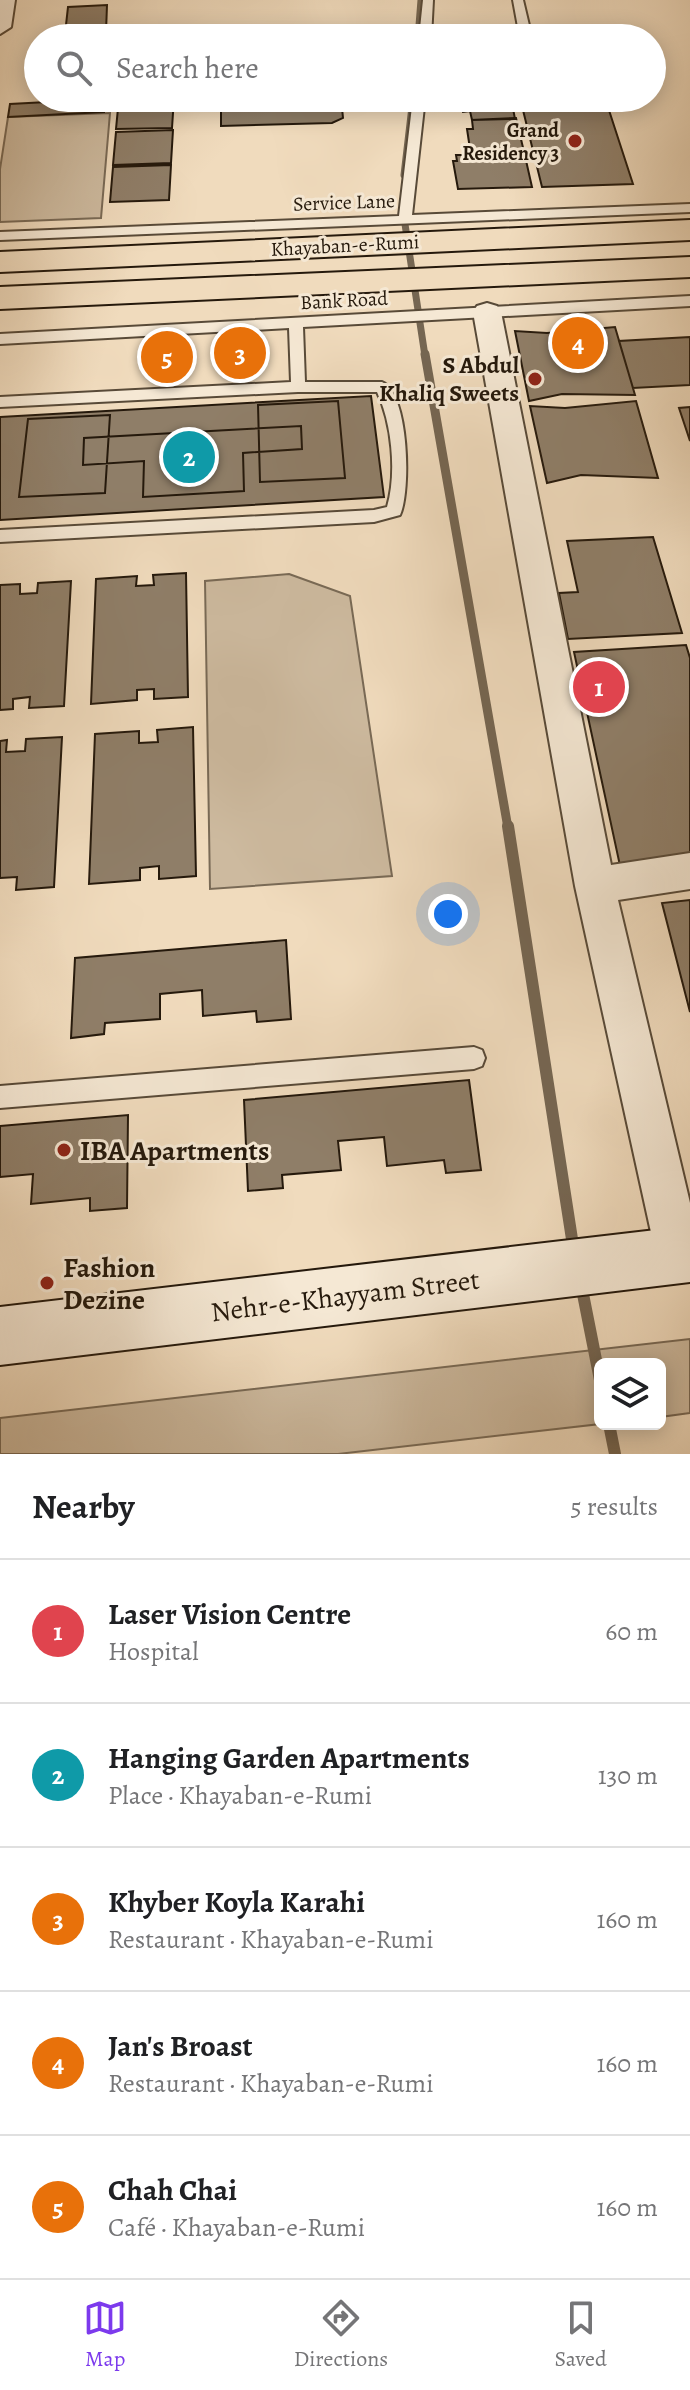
<!DOCTYPE html>
<meta charset="utf-8">
<style>
:root{--surface:#fff;--page:#f6f6f6;--text:#202124;--muted:#757577;--line:#e0e0e0;--accent:#7c3aed}
body{margin:0;font-family:Alegreya,serif;background:var(--page);color:var(--text)}
.controls{position:absolute;right:24px;bottom:24px;display:grid;overflow:hidden;border-radius:12px;box-shadow:0 4px 20px #0003}
.controls button{width:72px;height:72px;display:grid;place-items:center;padding:0;border:0;border-bottom:2px solid var(--line);background:var(--surface);color:var(--text);font:40px sans-serif}
.you{position:absolute;left:448px;top:914px;width:28px;height:28px;margin:-20px;border:6px solid #fff;border-radius:50%;background:#1a73e8;box-shadow:0 0 0 12px #1a73e833}
.badge{display:grid;place-items:center;width:52px;height:52px;border-radius:50%;background:var(--accent);color:#fff;font-size:26px;font-weight:700}
.pin{position:absolute;translate:-50% -50%;border:4px solid #fff;box-shadow:0 2px 8px #0006}
.list{margin:0;padding:0;list-style:none}
h2{display:flex;justify-content:space-between;align-items:center;height:104px;margin:0;padding:0 32px;font-size:34px}
h2 small{font-size:26px;font-weight:400;color:var(--muted)}
.list li{display:grid;grid-template-columns:52px 1fr auto;gap:24px;align-items:center;box-sizing:border-box;height:144px;padding:0 32px;border-top:2px solid var(--line)}
.list b{display:block;font-size:30px;white-space:nowrap}
.list p{margin:0;font-size:26px;white-space:nowrap;color:var(--muted)}
.list em{font-size:26px;font-style:normal;color:var(--muted)}
.icon{flex:none;width:44px;height:44px;fill:none;stroke:currentColor;stroke-width:2;stroke-linecap:round;stroke-linejoin:round}
.map{position:relative;flex:none;width:690px;height:1454px;overflow:hidden}
.search{position:absolute;background:var(--surface);box-shadow:0 4px 20px #0003;left:24px;right:24px;top:24px;height:88px;display:flex;align-items:center;gap:20px;box-sizing:border-box;padding:0 28px;border-radius:44px;color:var(--muted);font-size:30px}
.sheet{height:824px;background:var(--surface)}
nav{display:flex;justify-content:space-around;align-items:center;box-sizing:border-box;height:112px;border-top:2px solid var(--line);background:var(--surface);font-size:22px;color:var(--muted)}
nav a{display:grid;justify-items:center;gap:4px}
nav .on{color:var(--accent)}
.map>svg:first-child{display:block}
</style>
<div class="map">
<svg width="690" height="1454" viewBox="0 0 690 1454">
<rect width="100%" height="100%" fill="#f0dbbd"/>
<filter id="stains"><feTurbulence type="fractalNoise" baseFrequency=".0025" numOctaves="4"/><feColorMatrix values="0 0 0 0 .2 0 0 0 0 .09 0 0 0 0 .02 0 0 0 .5 -.17"/></filter>
<radialGradient id="worn" r=".72"><stop offset=".6" stop-color="#630" stop-opacity="0"/><stop offset="1" stop-color="#630" stop-opacity=".3"/></radialGradient>
<path fill="#cdba9f" stroke="#796a56" stroke-width="2" d="M110,113L101,218L0,222V169L8,117Z
M289,574L350,596L392,876L210,889L205,581Z
M690,1339V1413L660,1417V1364H600V1424L338,1454H0V1418Z"/>
<g fill="none" stroke-linecap="round" stroke-linejoin="round">
<path stroke="#756652" stroke-width="7" d="M418,38L421,0
M404,175L413,98
M403,211L425,356"/>
<path stroke="#756652" stroke-width="9" d="M425,354L508,828"/>
<path stroke="#756652" stroke-width="12" d="M508,826L574,1252
M581,1284L600,1380
M609,1424L615,1454"/>
</g>
<path fill="#8f7e68" stroke="#25190c" stroke-width="2" d="M107,5L106,32L65,34L68,7Z
M199,28V38H114L115,31Z
M324,29L334,33L335,38H221V33Z
M119,98H174L172,128L116,129Z
M221,98H341L343,118L332,123L221,126Z
M460,98H511L515,119L472,120L470,111L463,112Z
M520,98H605L633,184L542,187Z
M104,99V112L8,117L10,104Z
M516,118L525,156L480,158L478,149H470L467,129H473L472,120Z
M173,130L171,163L113,165L116,132Z
M470,149H478L480,158L525,156L532,187L458,189L453,161H457L456,155H471Z
M171,165L169,200L110,202L113,167Z
M615,327L635,395L562,394L529,401L515,331L547,333Z
M690,337V385L633,388L619,341Z
M371,396L384,497L0,520V417Z
M338,401L345,478L260,482L258,405Z
M636,401L658,478L581,475L547,483L530,406L565,408Z
M690,407V441L679,408Z
M110,415L105,493L19,497L28,419Z
M301,426L302,449L243,453L244,491L143,497L144,461L83,465L84,438Z
M653,537L682,633L568,639L559,593L578,592L567,541Z
M186,573L188,697L154,699V689L137,690V700L91,704L96,579L137,576L136,586L154,585L153,575Z
M71,581L64,706L29,708L30,697L13,699V709L0,710V585L20,584V594L37,593L38,583Z
M686,645L690,658V870L622,875L574,652Z
M193,727L196,876L159,879V866L140,868V880L89,884L95,734L139,731V743L158,742L157,730Z
M62,737L54,887L16,890L17,877L0,878V741L7,740L6,752L25,751L26,739Z
M690,900V1012L662,903Z
M286,940L291,1019L257,1022L256,1011L203,1016L202,990L160,994V1019L105,1023L104,1034L71,1038L75,958Z
M469,1080L481,1170L446,1173L444,1160L387,1166L384,1137L338,1141L341,1170L282,1175L283,1188L248,1191L244,1100Z
M128,1115L127,1208L90,1211V1198L31,1204L33,1174L0,1177V1126Z"/>
<g fill="none" stroke-linecap="round" stroke-linejoin="round">
<defs>
<path id="lane" d="M423,0H433L431,38H419Z
M513,0H523L532,38H520Z
M413,98H425L412,215L690,204V212L0,240V232L399,216Z
M690,296V306L303,327L305,382H382C409,393 411,491 400,515L374,522L0,542V530L374,510L387,507C397,473 392,423 377,392H298L0,407V397L291,382L289,328L0,344V334Z
M474,1047L482,1050L485,1058L482,1066L474,1069L0,1108V1086Z"/>
<path id="street" d="M0,0H15L11,27L0,34Z
M487,303L497,306L501,312L611,865L690,853V889L618,900L690,1203V1274L679,1278L663,1271L656,1255L575,886L473,312L477,306Z"/>
<path id="secondary" d="M690,1226V1282L0,1365V1307Z"/>
<path id="primary" d="M690,220V240L0,272V252Z
M690,257V277L0,309V287Z"/>
</defs>
<use href="#lane" stroke="#584a38" stroke-width="4"/>
<use href="#street" stroke="#584a38" stroke-width="4"/>
<use href="#secondary" stroke="#25190c" stroke-width="4"/>
<use href="#primary" stroke="#25190c" stroke-width="4"/>
<use href="#lane" fill="#f5e8d4" fill-rule="evenodd"/>
<use href="#street" fill="#f5e8d4" fill-rule="evenodd"/>
<use href="#secondary" fill="#f5e8d4" fill-rule="evenodd"/>
<use href="#primary" fill="#f0dbbd" fill-rule="evenodd"/>
</g>
<g fill="#8f2418" stroke="#f5e8d4" stroke-width="3">
<circle cx="575" cy="141" r="8"/>
<circle cx="535" cy="379" r="8"/>
<circle cx="64" cy="1150" r="8"/>
<circle cx="47" cy="1283" r="8"/>
</g>
<g text-anchor="middle" stroke-width="6" stroke-linejoin="round" paint-order="stroke">
<g font-size="20" font-weight="bold" fill="#25190c" stroke="#f5e8d4" text-anchor="end">
<text x="559" y="137">Grand<tspan x="559" dy="23">Residency 3</tspan></text>
</g>
<g font-size="20" fill="#25190c" stroke="#f5e8d4">
<text transform="translate(344 202) rotate(-2)" y="7">Service Lane</text>
<text transform="translate(345 245) rotate(-3)" y="7">Khayaban-e-Rumi</text>
<text transform="translate(344 300) rotate(-3)" y="7">Bank Road</text>
</g>
<g font-size="24" font-weight="bold" fill="#25190c" stroke="#f5e8d4" text-anchor="end">
<text x="519" y="373">S Abdul<tspan x="519" dy="28">Khaliq Sweets</tspan></text>
</g>
<g font-size="28" font-weight="bold" fill="#25190c" stroke="#f5e8d4" text-anchor="start">
<text x="80" y="1160">IBA Apartments</text>
<text x="63" y="1277">Fashion<tspan x="63" dy="32">Dezine</tspan></text>
</g>
<g font-size="28" fill="#25190c" stroke="#f5e8d4">
<text transform="translate(345 1295) rotate(-7)" y="10">Nehr-e-Khayyam Street</text>
</g>
</g>
<rect width="100%" height="100%" filter="url(#stains)"/>
<rect width="100%" height="100%" fill="url(#worn)"/>
</svg>
<div class="controls">
<button><svg class="icon" aria-label="layers" viewBox="0 0 24 24"><path d="M12 4l9 5-9 5-9-5zM3 14l9 5 9-5"/></svg></button>
</div>
<div class="you"></div>
<div class="pin badge" style="left:599px;top:687px;background:#e0444e">1</div>
<div class="pin badge" style="left:189px;top:457px;background:#0f9aa8">2</div>
<div class="pin badge" style="left:240px;top:353px;background:#e8710a">3</div>
<div class="pin badge" style="left:578px;top:343px;background:#e8710a">4</div>
<div class="pin badge" style="left:167px;top:357px;background:#e8710a">5</div>
<div class="search"><svg class="icon" aria-label="search" viewBox="0 0 24 24"><circle cx="10" cy="10" r="6"/><path d="M15 15l6 6"/></svg>Search here</div>
</div>
<section class="sheet">
<h2>Nearby<small>5 results</small></h2>
<ul class="list">
<li><span class="badge" style="background:#e0444e">1</span><div><b>Laser Vision Centre</b><p>Hospital</p></div><em>60 m</em></li>
<li><span class="badge" style="background:#0f9aa8">2</span><div><b>Hanging Garden Apartments</b><p>Place · Khayaban-e-Rumi</p></div><em>130 m</em></li>
<li><span class="badge" style="background:#e8710a">3</span><div><b>Khyber Koyla Karahi</b><p>Restaurant · Khayaban-e-Rumi</p></div><em>160 m</em></li>
<li><span class="badge" style="background:#e8710a">4</span><div><b>Jan's Broast</b><p>Restaurant · Khayaban-e-Rumi</p></div><em>160 m</em></li>
<li><span class="badge" style="background:#e8710a">5</span><div><b>Chah Chai</b><p>Café · Khayaban-e-Rumi</p></div><em>160 m</em></li>
</ul>
</section>
<nav>
<a class="on"><svg class="icon" aria-label="map" viewBox="0 0 24 24"><path d="M3 6l6-2 6 2 6-2v14l-6 2-6-2-6 2zM9 4v14M15 6v14"/></svg>Map</a>
<a><svg class="icon" aria-label="directions" viewBox="0 0 24 24"><path d="M12 3l9 9-9 9-9-9zM9 14v-3h6M13 9l2 2-2 2"/></svg>Directions</a>
<a><svg class="icon" aria-label="saved" viewBox="0 0 24 24"><path d="M7 4h10v16l-5-4-5 4z"/></svg>Saved</a>
</nav>
